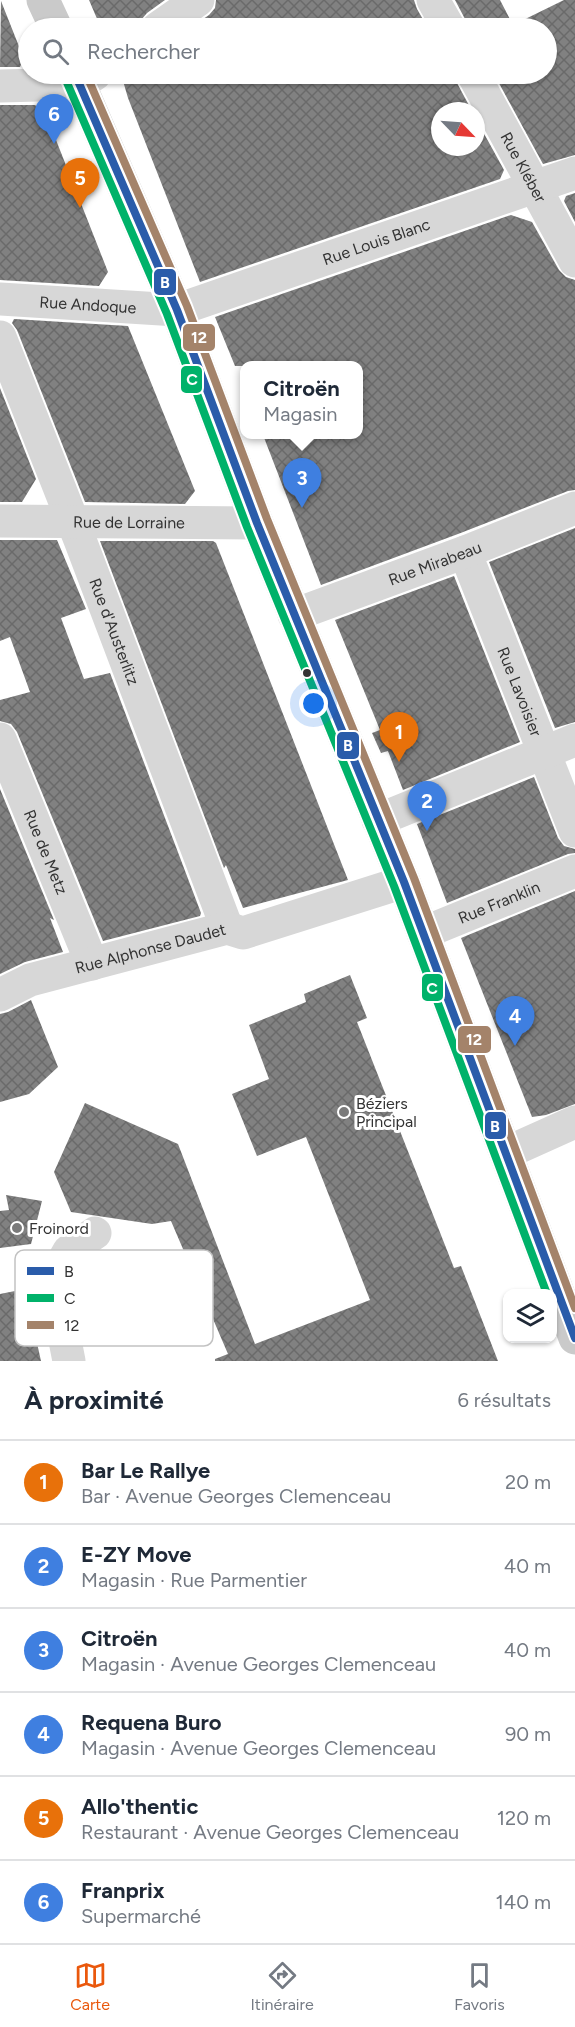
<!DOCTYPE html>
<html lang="fr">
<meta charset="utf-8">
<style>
:root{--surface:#fff;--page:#f2f2f3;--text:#1f2937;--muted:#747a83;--line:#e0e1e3;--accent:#ea580c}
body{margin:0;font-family:Figtree,sans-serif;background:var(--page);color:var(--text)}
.controls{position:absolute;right:18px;bottom:18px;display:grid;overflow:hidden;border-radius:12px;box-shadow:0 2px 4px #0004}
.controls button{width:54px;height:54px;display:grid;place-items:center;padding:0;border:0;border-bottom:2px solid var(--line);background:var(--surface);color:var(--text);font:30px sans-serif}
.compass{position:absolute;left:431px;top:102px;width:54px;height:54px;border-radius:50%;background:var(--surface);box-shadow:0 2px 4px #0004;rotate:115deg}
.you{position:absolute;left:314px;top:704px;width:21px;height:21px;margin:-15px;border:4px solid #fff;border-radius:50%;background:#1a73e8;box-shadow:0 0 0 9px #1a73e833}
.badge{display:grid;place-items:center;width:39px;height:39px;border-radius:50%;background:var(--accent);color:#fff;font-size:20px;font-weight:700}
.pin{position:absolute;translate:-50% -50px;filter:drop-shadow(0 2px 3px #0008)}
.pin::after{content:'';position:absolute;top:32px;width:21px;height:18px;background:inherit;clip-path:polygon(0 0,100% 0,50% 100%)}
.popup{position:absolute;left:240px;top:361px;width:123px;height:78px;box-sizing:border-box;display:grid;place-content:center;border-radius:12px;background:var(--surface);filter:drop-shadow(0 2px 4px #0005);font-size:20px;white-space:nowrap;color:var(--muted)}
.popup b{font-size:22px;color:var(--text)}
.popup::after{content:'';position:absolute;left:50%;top:100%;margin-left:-12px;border:12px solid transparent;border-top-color:var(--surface)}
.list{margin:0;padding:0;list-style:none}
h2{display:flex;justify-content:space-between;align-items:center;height:78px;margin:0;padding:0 24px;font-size:26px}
h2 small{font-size:20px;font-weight:400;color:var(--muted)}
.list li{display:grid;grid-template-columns:39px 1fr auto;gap:18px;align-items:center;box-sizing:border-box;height:84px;padding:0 24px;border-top:2px solid var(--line)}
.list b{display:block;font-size:22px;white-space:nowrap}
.list p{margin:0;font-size:20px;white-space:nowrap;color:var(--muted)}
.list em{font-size:20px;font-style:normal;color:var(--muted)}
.icon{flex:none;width:33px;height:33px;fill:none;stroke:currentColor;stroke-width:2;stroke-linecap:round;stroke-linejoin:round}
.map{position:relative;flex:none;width:575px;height:1361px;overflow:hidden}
.search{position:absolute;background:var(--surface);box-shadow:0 2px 4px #0004;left:18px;right:18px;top:18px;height:66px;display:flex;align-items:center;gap:15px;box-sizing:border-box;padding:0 21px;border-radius:33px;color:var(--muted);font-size:22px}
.sheet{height:582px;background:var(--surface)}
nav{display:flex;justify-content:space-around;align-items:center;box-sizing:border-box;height:84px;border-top:2px solid var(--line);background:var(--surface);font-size:16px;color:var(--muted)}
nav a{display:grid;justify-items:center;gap:3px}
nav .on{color:var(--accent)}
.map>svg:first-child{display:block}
</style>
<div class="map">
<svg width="575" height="1361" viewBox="0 0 575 1361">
<defs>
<pattern id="building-cross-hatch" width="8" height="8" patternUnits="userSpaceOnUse" patternTransform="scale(1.5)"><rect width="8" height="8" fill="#818181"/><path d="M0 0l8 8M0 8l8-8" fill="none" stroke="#6a6a6a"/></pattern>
</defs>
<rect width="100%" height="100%" fill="#fff"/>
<path fill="url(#building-cross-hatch)" d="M89,0H165L147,13L141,20L139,28H101Z
M216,0H414L417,9L428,28H190L209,15L215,8Z
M455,0H500L513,25L564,0H575V155L543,164L494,74H546V28H468L465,19Z
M1,1L24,59L20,67H0Z
M121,74H454L457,83L472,111H440V147H476V119L504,170L500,179L200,282L128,98Z
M0,105H35L45,112L108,272L99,286L0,280Z
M575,193V222L564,201L566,196Z
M511,215L532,222L559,270L566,277L575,280V490L568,491L458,534L321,585L263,435H359V366H235L215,317Z
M14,319L128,326L195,491L185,504L85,502L17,330L12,323Z
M0,388L36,479L22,502H0Z
M575,528V722L555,728L489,562Z
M0,540H57L86,609L61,618L84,679L110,673L201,913L200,916L103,941L17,732L11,724L0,721V700L30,692L10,637L0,641Z
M100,541H213L216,543L348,880L243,908L226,865L224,868Z
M454,576L520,742L403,790L388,751L381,753L372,733L380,730L335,620Z
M534,777L558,838L564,846L575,849V853L568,854L447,903L417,824Z
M0,789L54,920L50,918L63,952L25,962L0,974Z
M575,891V1104L546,1115L532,1117L461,938Z
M350,975L367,1018L357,1022L454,1268L461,1266L498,1361H215V1359L228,1354L171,1221L152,1224L71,1212L54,1172L85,1103L178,1144L255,1344L370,1300L306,1137L257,1156L232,1094L269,1079L249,1025L306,1002L304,994Z
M31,1000L58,1067L29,1094L0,1102V1014L8,1012Z
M6,1195L42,1201L31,1244L0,1248V1211L9,1210Z
M25,1289L41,1361H0V1294Z"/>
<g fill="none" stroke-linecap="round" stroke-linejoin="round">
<g stroke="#d7d7d7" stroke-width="33">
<path d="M433,0L449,28"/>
<path d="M158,28L198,0"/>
<path id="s1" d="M473,74L575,261"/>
<path d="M0,86L80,84L95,74"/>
<path id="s2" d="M0,299L177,310L575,173"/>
<path id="s3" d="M0,337L80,540L227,928"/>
<path id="s4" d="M0,521L257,523"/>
<path id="s5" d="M465,552L575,831"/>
<path id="s6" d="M294,615L465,552L575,508"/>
<path id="s7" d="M0,739L92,964"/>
<path d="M378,820L575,740"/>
<path id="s8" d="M423,933L575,871"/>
<path id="s9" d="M0,995L30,980L227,928L243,933L404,882"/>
<path d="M506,1153L575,1122"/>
<path d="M69,1361L53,1279L69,1251L95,1233"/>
</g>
<path stroke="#cacaca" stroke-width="33" d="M43,0L56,28
M75,74L177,310L257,523L404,882L575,1338"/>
<defs>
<path id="bus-1" d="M75,74L177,310L257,523L404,882L575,1338"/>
<path id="bus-2" d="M65,78L167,314L247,527L394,886L547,1294"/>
<path id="bus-3" d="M86,74L187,306L267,519L414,878L575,1308"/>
</defs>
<use href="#bus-1" stroke="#fff" stroke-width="12"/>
<use href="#bus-2" stroke="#fff" stroke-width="12"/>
<use href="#bus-3" stroke="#fff" stroke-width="12"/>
<use href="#bus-1" stroke="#2a5caa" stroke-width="8"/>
<use href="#bus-2" stroke="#00b26a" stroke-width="8"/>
<use href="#bus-3" stroke="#a4836a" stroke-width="8"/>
</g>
<circle fill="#333" stroke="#fff" stroke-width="2" cx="307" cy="673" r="5"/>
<g fill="#7a7a7a" stroke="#fff" stroke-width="2">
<circle cx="344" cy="1112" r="6"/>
<circle cx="17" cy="1228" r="6"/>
</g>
<g text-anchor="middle" stroke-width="6" stroke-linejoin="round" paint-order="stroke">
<g font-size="16" fill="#333" stroke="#fff">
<text dy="6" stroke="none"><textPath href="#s1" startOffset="106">Rue Kléber</textPath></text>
<text dy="6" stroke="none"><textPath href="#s2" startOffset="388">Rue Louis Blanc</textPath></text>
<text dy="6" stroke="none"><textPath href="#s2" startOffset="88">Rue Andoque</textPath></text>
<text dy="6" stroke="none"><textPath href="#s4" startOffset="129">Rue de Lorraine</textPath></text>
<text dy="6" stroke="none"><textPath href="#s6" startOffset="150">Rue Mirabeau</textPath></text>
<text dy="6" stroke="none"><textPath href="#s3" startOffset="316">Rue d'Austerlitz</textPath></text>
<text dy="6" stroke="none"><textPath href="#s5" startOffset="150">Rue Lavoisier</textPath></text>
<text dy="6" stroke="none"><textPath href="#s7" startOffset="122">Rue de Metz</textPath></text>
<text dy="6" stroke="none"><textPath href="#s8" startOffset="82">Rue Franklin</textPath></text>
<text dy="6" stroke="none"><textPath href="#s9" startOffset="158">Rue Alphonse Daudet</textPath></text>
</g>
<g font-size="16" fill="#333" stroke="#fff" text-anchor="start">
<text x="356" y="1109">Béziers<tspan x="356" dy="18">Principal</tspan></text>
<text x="29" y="1234">Froinord</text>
</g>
</g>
<rect x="15" y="1250" width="198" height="96" rx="9" fill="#fff" stroke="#c2c2c2" stroke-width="1.5"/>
<rect x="27" y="1267" width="27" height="8" fill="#2a5caa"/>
<rect x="27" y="1294" width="27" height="8" fill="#00b26a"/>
<rect x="27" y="1321" width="27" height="8" fill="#a4836a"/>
<g font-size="16" fill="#333">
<text x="64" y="1277">B</text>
<text x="64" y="1304">C</text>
<text x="64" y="1331">12</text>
</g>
<g stroke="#fff" stroke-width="2">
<rect x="153" y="268" width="24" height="28" rx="6" fill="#2a5caa"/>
<rect x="182" y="323" width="34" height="29" rx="6" fill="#a4836a"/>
<rect x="180" y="365" width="23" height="29" rx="6" fill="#00b26a"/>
<rect x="336" y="731" width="24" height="29" rx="6" fill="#2a5caa"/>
<rect x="421" y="973" width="23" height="29" rx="6" fill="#00b26a"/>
<rect x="457" y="1025" width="35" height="29" rx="6" fill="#a4836a"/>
<rect x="484" y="1111" width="23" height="29" rx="6" fill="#2a5caa"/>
</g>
<g font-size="16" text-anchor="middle" font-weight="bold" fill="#fff">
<text x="165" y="288">B</text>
<text x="199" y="343">12</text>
<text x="192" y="385">C</text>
<text x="348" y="751">B</text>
<text x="432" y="994">C</text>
<text x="474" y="1045">12</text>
<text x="495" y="1132">B</text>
</g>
</svg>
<div class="controls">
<button><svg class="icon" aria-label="layers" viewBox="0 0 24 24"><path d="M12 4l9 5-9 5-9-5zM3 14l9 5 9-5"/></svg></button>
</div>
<svg class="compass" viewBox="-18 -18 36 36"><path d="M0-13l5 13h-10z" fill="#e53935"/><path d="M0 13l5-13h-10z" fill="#747a83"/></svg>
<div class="you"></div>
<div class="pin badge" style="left:399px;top:762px;background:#e8710a">1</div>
<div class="pin badge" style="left:427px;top:831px;background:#3f7fe0">2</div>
<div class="pin badge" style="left:302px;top:508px;background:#3f7fe0">3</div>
<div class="popup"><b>Citroën</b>Magasin</div>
<div class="pin badge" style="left:515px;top:1046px;background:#3f7fe0">4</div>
<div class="pin badge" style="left:80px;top:208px;background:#e8710a">5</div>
<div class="pin badge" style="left:54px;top:144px;background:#3f7fe0">6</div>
<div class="search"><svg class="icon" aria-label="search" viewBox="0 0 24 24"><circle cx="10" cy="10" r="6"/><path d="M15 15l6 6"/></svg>Rechercher</div>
</div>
<section class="sheet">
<h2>À proximité<small>6 résultats</small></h2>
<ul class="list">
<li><span class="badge" style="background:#e8710a">1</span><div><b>Bar Le Rallye</b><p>Bar · Avenue Georges Clemenceau</p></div><em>20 m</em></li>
<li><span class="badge" style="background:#3f7fe0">2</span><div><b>E-ZY Move</b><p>Magasin · Rue Parmentier</p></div><em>40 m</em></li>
<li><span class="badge" style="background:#3f7fe0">3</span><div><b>Citroën</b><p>Magasin · Avenue Georges Clemenceau</p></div><em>40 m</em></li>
<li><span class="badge" style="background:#3f7fe0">4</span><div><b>Requena Buro</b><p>Magasin · Avenue Georges Clemenceau</p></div><em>90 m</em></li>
<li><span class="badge" style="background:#e8710a">5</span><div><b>Allo'thentic</b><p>Restaurant · Avenue Georges Clemenceau</p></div><em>120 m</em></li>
<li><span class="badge" style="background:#3f7fe0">6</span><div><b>Franprix</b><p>Supermarché</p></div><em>140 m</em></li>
</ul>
</section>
<nav>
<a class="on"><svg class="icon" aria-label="map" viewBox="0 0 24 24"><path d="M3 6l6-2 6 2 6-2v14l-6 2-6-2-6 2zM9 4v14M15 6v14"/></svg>Carte</a>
<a><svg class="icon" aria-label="directions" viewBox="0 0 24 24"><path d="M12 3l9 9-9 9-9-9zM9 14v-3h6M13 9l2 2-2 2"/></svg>Itinéraire</a>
<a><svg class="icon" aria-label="saved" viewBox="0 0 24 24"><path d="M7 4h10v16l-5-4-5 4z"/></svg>Favoris</a>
</nav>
